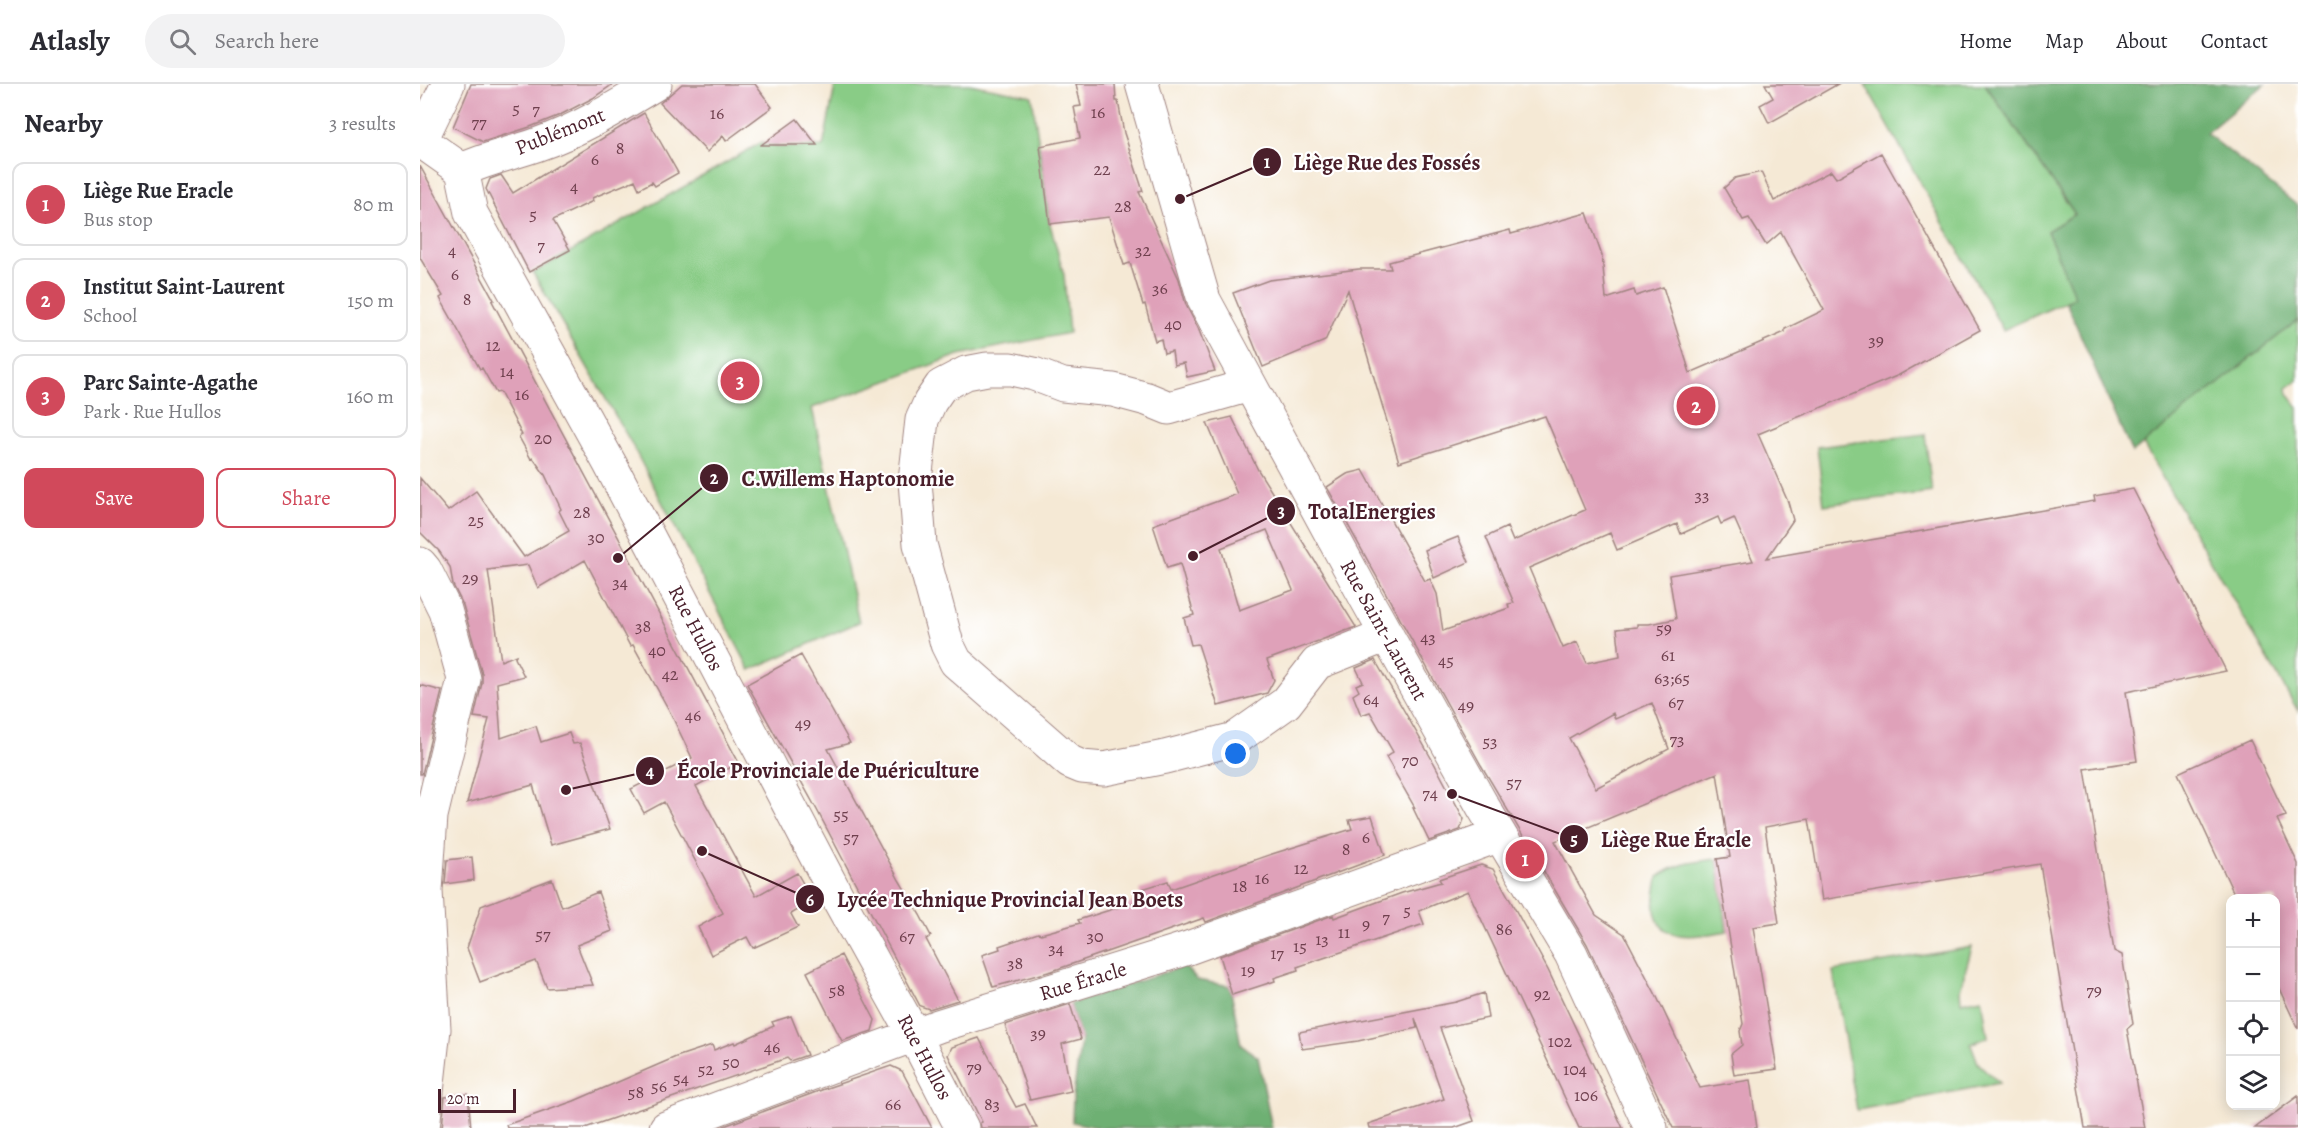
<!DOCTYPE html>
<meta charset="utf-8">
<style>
:root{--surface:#fff;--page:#f2f2f3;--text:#2b2b33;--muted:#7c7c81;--line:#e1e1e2;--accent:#d1495b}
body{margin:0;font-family:Alegreya,serif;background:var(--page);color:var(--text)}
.controls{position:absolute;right:18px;bottom:18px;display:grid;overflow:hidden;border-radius:12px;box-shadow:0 3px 15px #0003}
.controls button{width:54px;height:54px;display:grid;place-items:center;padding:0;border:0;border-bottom:2px solid var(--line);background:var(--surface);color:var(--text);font:30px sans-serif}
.scale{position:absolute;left:18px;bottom:15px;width:78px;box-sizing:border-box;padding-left:6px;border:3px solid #4a1f2b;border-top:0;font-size:16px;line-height:21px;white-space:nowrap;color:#4a1f2b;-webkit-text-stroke:4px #fff;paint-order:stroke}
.you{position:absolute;left:816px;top:670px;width:21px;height:21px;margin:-15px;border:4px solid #fff;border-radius:50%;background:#1a73e8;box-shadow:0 0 0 9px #1a73e833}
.badge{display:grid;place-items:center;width:39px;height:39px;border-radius:50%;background:var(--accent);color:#fff;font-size:20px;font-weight:700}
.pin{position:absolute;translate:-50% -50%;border:3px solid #fff;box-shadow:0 2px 6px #0006}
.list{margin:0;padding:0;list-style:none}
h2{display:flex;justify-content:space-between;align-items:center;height:78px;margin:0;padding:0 24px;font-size:26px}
h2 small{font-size:20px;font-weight:400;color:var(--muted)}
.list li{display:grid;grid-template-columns:39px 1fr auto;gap:18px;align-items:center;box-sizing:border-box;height:84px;margin:0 12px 12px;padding:0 12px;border:2px solid var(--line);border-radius:12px}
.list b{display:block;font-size:22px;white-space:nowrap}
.list p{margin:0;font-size:20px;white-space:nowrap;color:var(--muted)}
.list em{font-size:20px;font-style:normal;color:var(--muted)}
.actions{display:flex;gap:12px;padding:18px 24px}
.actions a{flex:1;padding:14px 0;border:2px solid var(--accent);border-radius:12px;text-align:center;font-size:21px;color:var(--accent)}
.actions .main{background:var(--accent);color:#fff}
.icon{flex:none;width:33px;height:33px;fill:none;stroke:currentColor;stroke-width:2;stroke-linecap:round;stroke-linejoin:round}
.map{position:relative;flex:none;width:1878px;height:1044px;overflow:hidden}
header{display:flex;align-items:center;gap:36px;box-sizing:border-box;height:84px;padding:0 30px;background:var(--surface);border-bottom:2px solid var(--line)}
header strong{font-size:28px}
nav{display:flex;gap:33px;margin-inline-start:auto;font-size:21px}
.search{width:420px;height:54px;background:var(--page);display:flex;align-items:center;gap:15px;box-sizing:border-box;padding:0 21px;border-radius:33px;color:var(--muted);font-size:22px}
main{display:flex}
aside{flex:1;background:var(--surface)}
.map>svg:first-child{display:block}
</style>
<header>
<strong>Atlasly</strong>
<div class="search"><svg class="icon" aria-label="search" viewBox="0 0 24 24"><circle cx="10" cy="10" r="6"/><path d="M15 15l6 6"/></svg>Search here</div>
<nav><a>Home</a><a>Map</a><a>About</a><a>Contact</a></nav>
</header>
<main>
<aside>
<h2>Nearby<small>3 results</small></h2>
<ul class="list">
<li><span class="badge">1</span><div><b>Liège Rue Eracle</b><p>Bus stop</p></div><em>80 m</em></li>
<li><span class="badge">2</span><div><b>Institut Saint-Laurent</b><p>School</p></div><em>150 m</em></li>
<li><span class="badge">3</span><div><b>Parc Sainte-Agathe</b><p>Park · Rue Hullos</p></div><em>160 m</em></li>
</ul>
<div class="actions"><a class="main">Save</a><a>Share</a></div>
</aside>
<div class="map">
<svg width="1878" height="1044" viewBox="0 0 1878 1044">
<rect width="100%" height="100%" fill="#fff"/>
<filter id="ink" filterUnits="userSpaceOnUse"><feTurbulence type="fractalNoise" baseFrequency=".0167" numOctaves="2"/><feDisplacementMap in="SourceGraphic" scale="12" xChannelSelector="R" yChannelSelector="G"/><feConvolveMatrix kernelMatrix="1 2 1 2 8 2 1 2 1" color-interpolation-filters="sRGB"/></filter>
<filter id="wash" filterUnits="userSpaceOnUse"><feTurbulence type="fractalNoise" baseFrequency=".008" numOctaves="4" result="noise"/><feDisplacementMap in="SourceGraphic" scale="24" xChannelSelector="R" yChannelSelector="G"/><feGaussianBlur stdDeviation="1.35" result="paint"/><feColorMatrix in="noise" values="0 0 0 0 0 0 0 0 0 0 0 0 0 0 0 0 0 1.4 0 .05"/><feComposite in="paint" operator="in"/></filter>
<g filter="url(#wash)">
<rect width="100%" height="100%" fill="#f5e9d5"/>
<path fill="#89cc86" stroke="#6a7658" stroke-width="1.5" d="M419,0H549L612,12L630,140L644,191L649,249L539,271L392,324L439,538L330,586L209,355L113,189L342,58L360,63H403L415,2Z
M1445,0H1565L1655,130L1627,147L1656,213L1583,246Z
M1878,236V296L1867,304L1868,310L1878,323V627L1723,360Z
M1505,350L1512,408L1404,421L1397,363Z
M1297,775L1307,847C1284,851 1240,862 1235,827C1233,816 1237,803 1238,793C1257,779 1274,778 1297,775Z
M1552,863L1540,906L1541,918L1562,914L1568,953L1551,960L1558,979L1579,999L1437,1026L1413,887Z"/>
<path fill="#6eb073" stroke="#5c684f" stroke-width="1.5" d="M1565,0H1845L1786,49L1878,122V236L1712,369L1646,218L1655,213L1627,147L1655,130Z
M764,882L777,896L810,902L821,961L838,973L852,1044H681L652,1038L653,1013L661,955L650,920Z"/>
<g id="blocks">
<path fill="#dfa1b9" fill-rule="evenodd" d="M51,0H193L173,14L140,31L110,43L63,58L33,43Z
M262,0H335L352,23L306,57L303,52L287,68L240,19Z
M656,0H695L696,17H698L704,49L723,107L719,108L759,195L766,221L778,244L795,287L767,293L764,279L754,281L752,267L744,269L741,255L735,257L725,220L723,221L710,179L704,181L689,133L630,140L620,62L660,54L654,23L661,22Z
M1345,0H1418L1349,39L1340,21L1353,14Z
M224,29L258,89L235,102L232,98L219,105L215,96L172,114L173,117L133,136L150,166L109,188L66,105L70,95L81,91L93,109Z
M377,35L397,61H341Z
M1461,69L1560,246L1479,291L1338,350L1368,418L1373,436L1347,474L1675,417L1674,412L1713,405L1806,587L1706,608L1717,677L1665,685L1694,867L1702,871L1713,940L1707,945L1725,1044H1665L1620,780L1402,816L1389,735L1345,743L1359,839L1333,843L1357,985L1314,991L1311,970L1322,961L1320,947L1323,940L1297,775L1310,773L1297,689L1135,757L1176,831L1204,850L1236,911L1280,1004L1330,996L1337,1044H1253L1167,860L1061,681L907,403L927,390L943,386L1005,497L1010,495L1017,510L1023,547L1089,524L1088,520L1094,519L1066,453L1087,443L1093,457L1165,426L1125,332L979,378L928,206L905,257L843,283L813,209L849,196L939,185H971L969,178L1090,146L1091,150L1167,129L1182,172L1186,215L1214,206L1216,212L1243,203L1270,289L1365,248V245L1404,226L1361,148L1346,161L1329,134L1323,136L1304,104L1315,94L1341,88L1354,117L1411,87L1416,94ZM1298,433L1301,440L1314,434L1333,477L1249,491L1256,535L1229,540H1217V543L1197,545L1200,572L1167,579L1157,558L1143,564L1109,484L1190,449L1197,466L1257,440L1261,450ZM1232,619L1249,665L1176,704L1149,654L1193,629L1195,635Z
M0,82L74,216L72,217L319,679L276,702L336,812L377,789L393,817L371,830L378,843L333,864L327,853L291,871L278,843L303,829L244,718L224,729L211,705L272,674L250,628L213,561L210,562L165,476L118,504L108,481L68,486L81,577L96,571L95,574L104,592L77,599L81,654L116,642L121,658L149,649L153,660L160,659L190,745L131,761L113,701L47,719L69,635L54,633L62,599V590L43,521L33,501L30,483L19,467L0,448V394L28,427L56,407L104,473L149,447L139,427L141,425L125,391L113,374L111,375L99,353L102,351L80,308L76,309L62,284L60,285L20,214L23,212L0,174Z
M812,333L838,386L936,543L847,576L854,596L847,609L798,622L778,560L771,561L764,534L774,531L760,480L747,484L733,441L817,410L787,339ZM847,446L873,506L819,526L801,464Z
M1038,453L1049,478L1014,494L1005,466Z
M381,571L430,659L408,665L479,796L500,831L511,852L506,855L538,916L509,925L500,922L397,726L327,600Z
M955,576L1014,679L1044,735L1040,746L1009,757L993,724H995L966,673L973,668L950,628L941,631L933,611L939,607L936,601L943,598L936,584Z
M0,601L22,607L2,690H0Z
M1830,656L1866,732L1857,735L1878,780V945L1856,898V814H1816L1758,689Z
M952,732L965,771L786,838L784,834L632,887L573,903L562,871L580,865L579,862L618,849L621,850L660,839L658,836L722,816L719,806L748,797L751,805L852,770L932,745L929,736Z
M52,773L54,796L25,800L27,776Z
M1061,781L1073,785L1089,814L1128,886L1203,1044H1159L1048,807L999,827L1004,840L877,883L878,886L854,894L855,897L812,911L800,872L913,831L914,834L982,809L1021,798L1019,795Z
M132,795L142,823L178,808L192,847L157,861L173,901L127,904L116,877L60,898L47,864L61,822Z
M421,871L455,936L452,947L422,957L387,888Z
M1064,909L1068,934L1020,944L1054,1037L1034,1044H949L948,1040L1024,1015L995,934L997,944L938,957L882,965L879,948L1036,918Z
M650,920L661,955L642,960L651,1007L610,1016L585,941Z
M371,932L387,971L370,977L367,974L165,1044H87L86,1041L154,1017L256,973L292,961L294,966L314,958L315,960L354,942L352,938Z
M559,954L596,1023L605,1020L617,1044H561L560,1039L562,1038L528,971L532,963Z
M471,982L482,987L512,1044H299L407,1004Z
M48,1010L51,1044H22L25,1013Z
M1878,1012V1044H1835Z"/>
</g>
</g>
<g filter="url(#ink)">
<use href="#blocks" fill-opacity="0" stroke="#a08480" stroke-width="1.5"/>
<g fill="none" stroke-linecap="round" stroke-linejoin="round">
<defs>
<path id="minor" d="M722,0L784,216L947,516L1062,721L1151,870L1231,1044
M1,57L42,86L51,129L190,380L419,816L494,951L542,1044
M0,58L28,0
M42,86C68,74 90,70 116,61C159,46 197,23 235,0
M830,301L749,324L727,315L693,306L643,301L614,290L591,285H567L546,289L521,302L510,318L502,336L495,397L500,460L527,560L536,578L650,678L662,683L684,685L745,673L815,655L866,619L897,579L967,551
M0,480L5,486L25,526L44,595L11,732L6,807L14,945L3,1044
M246,1044L518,942L768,864L1080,751"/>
</defs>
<use href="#minor" stroke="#a08480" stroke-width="35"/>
<use href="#minor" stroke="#fff" stroke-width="33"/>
</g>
</g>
<g text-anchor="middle" stroke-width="4.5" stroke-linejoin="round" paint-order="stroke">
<g font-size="18" fill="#6f404e">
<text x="96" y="30">5</text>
<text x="116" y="31">7</text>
<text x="678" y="34">16</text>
<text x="297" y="35">16</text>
<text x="59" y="44">77</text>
<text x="200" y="70">8</text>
<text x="175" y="81">6</text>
<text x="682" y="91">22</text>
<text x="154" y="108">4</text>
<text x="703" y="128">28</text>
<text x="113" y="136">5</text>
<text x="121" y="167">7</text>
<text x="32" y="172">4</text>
<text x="723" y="172">32</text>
<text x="35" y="196">6</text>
<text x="740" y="210">36</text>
<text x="47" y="221">8</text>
<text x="753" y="246">40</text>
<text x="1456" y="262">39</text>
<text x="73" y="267">12</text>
<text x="87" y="293">14</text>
<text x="102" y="316">16</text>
<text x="123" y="360">20</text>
<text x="1282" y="417">33</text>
<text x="162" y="434">28</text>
<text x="56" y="442">25</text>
<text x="176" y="459">30</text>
<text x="50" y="500">29</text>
<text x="200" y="504">34</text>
<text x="223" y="548">38</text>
<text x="1244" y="550">59</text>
<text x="1008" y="559">43</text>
<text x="237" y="572">40</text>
<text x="1248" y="577">61</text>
<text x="1026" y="582">45</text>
<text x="250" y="596">42</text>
<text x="1252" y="600">63;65</text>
<text x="951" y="621">64</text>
<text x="1256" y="624">67</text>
<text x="1046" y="627">49</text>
<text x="273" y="637">46</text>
<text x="383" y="645">49</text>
<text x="1257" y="661">73</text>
<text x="1070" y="663">53</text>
<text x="990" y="682">70</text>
<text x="1094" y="704">57</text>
<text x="1010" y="715">74</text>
<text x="421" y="736">55</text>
<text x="431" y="759">57</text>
<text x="946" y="759">6</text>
<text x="926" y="771">8</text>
<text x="881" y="790">12</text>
<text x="842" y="800">16</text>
<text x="820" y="808">18</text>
<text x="987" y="832">5</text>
<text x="966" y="839">7</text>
<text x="946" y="846">9</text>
<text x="1084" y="851">86</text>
<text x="924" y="854">11</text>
<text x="123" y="856">57</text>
<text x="487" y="858">67</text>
<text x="675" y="858">30</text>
<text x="902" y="861">13</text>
<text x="880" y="868">15</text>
<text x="636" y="870">34</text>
<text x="857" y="875">17</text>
<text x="595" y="885">38</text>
<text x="828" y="892">19</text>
<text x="417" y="912">58</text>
<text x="1674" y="912">79</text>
<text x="1122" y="916">92</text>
<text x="618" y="955">39</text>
<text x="1140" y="963">102</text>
<text x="352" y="969">46</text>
<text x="311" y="984">50</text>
<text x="554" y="989">79</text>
<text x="286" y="991">52</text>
<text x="1155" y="991">104</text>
<text x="261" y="1000">54</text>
<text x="239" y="1008">56</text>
<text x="216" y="1014">58</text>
<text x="1166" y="1017">106</text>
<text x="473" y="1026">66</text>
<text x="572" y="1026">83</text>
</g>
<g font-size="21" fill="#4a1f2b" stroke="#fff">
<text transform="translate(140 47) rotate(-22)" y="7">Publémont</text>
<text transform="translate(276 544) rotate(62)" y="7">Rue Hullos</text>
<text transform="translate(964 546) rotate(61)" y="7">Rue Saint-Laurent</text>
<text transform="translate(663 897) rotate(-17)" y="7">Rue Éracle</text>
<text transform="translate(505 973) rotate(62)" y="7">Rue Hullos</text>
</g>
</g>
<path fill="none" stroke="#4a1f2b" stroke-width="2" d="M760 115L847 78M198 474L294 394M773 472L861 427M146 706L230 687M1032 710L1154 755M282 767L390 815"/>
<g fill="#4a1f2b" stroke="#fff" stroke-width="2">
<circle cx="760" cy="115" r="6"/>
<circle cx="198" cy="474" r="6"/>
<circle cx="773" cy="472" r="6"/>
<circle cx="146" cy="706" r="6"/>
<circle cx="1032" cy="710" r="6"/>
<circle cx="282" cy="767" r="6"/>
<circle cx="847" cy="78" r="15"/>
<circle cx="294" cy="394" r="15"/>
<circle cx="861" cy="427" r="15"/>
<circle cx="230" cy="687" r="15"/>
<circle cx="1154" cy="755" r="15"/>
<circle cx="390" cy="815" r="15"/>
</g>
<g font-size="18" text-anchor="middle" font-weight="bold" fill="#fff">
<text x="847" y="84">1</text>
<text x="294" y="400">2</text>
<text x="861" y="433">3</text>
<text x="230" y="693">4</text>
<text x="1154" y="761">5</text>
<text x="390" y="822">6</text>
</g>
<g font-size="22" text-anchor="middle" font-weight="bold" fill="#4a1f2b" stroke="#fff" stroke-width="4.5" stroke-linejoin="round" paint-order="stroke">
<text x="967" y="86">Liège Rue des Fossés</text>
<text x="428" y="402">C.Willems Haptonomie</text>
<text x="952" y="435">TotalEnergies</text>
<text x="408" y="694">École Provinciale de Puériculture</text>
<text x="1256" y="763">Liège Rue Éracle</text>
<text x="590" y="823">Lycée Technique Provincial Jean Boets</text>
</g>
</svg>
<div class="controls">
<button>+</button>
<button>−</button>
<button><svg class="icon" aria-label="locate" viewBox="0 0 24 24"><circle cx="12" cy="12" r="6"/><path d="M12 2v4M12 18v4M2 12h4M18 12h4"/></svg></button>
<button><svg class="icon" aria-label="layers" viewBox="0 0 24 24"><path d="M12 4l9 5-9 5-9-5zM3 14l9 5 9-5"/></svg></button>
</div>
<div class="scale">20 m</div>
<div class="you"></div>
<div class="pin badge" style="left:1105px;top:775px">1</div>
<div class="pin badge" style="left:1276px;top:322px">2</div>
<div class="pin badge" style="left:320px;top:297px">3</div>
</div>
</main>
